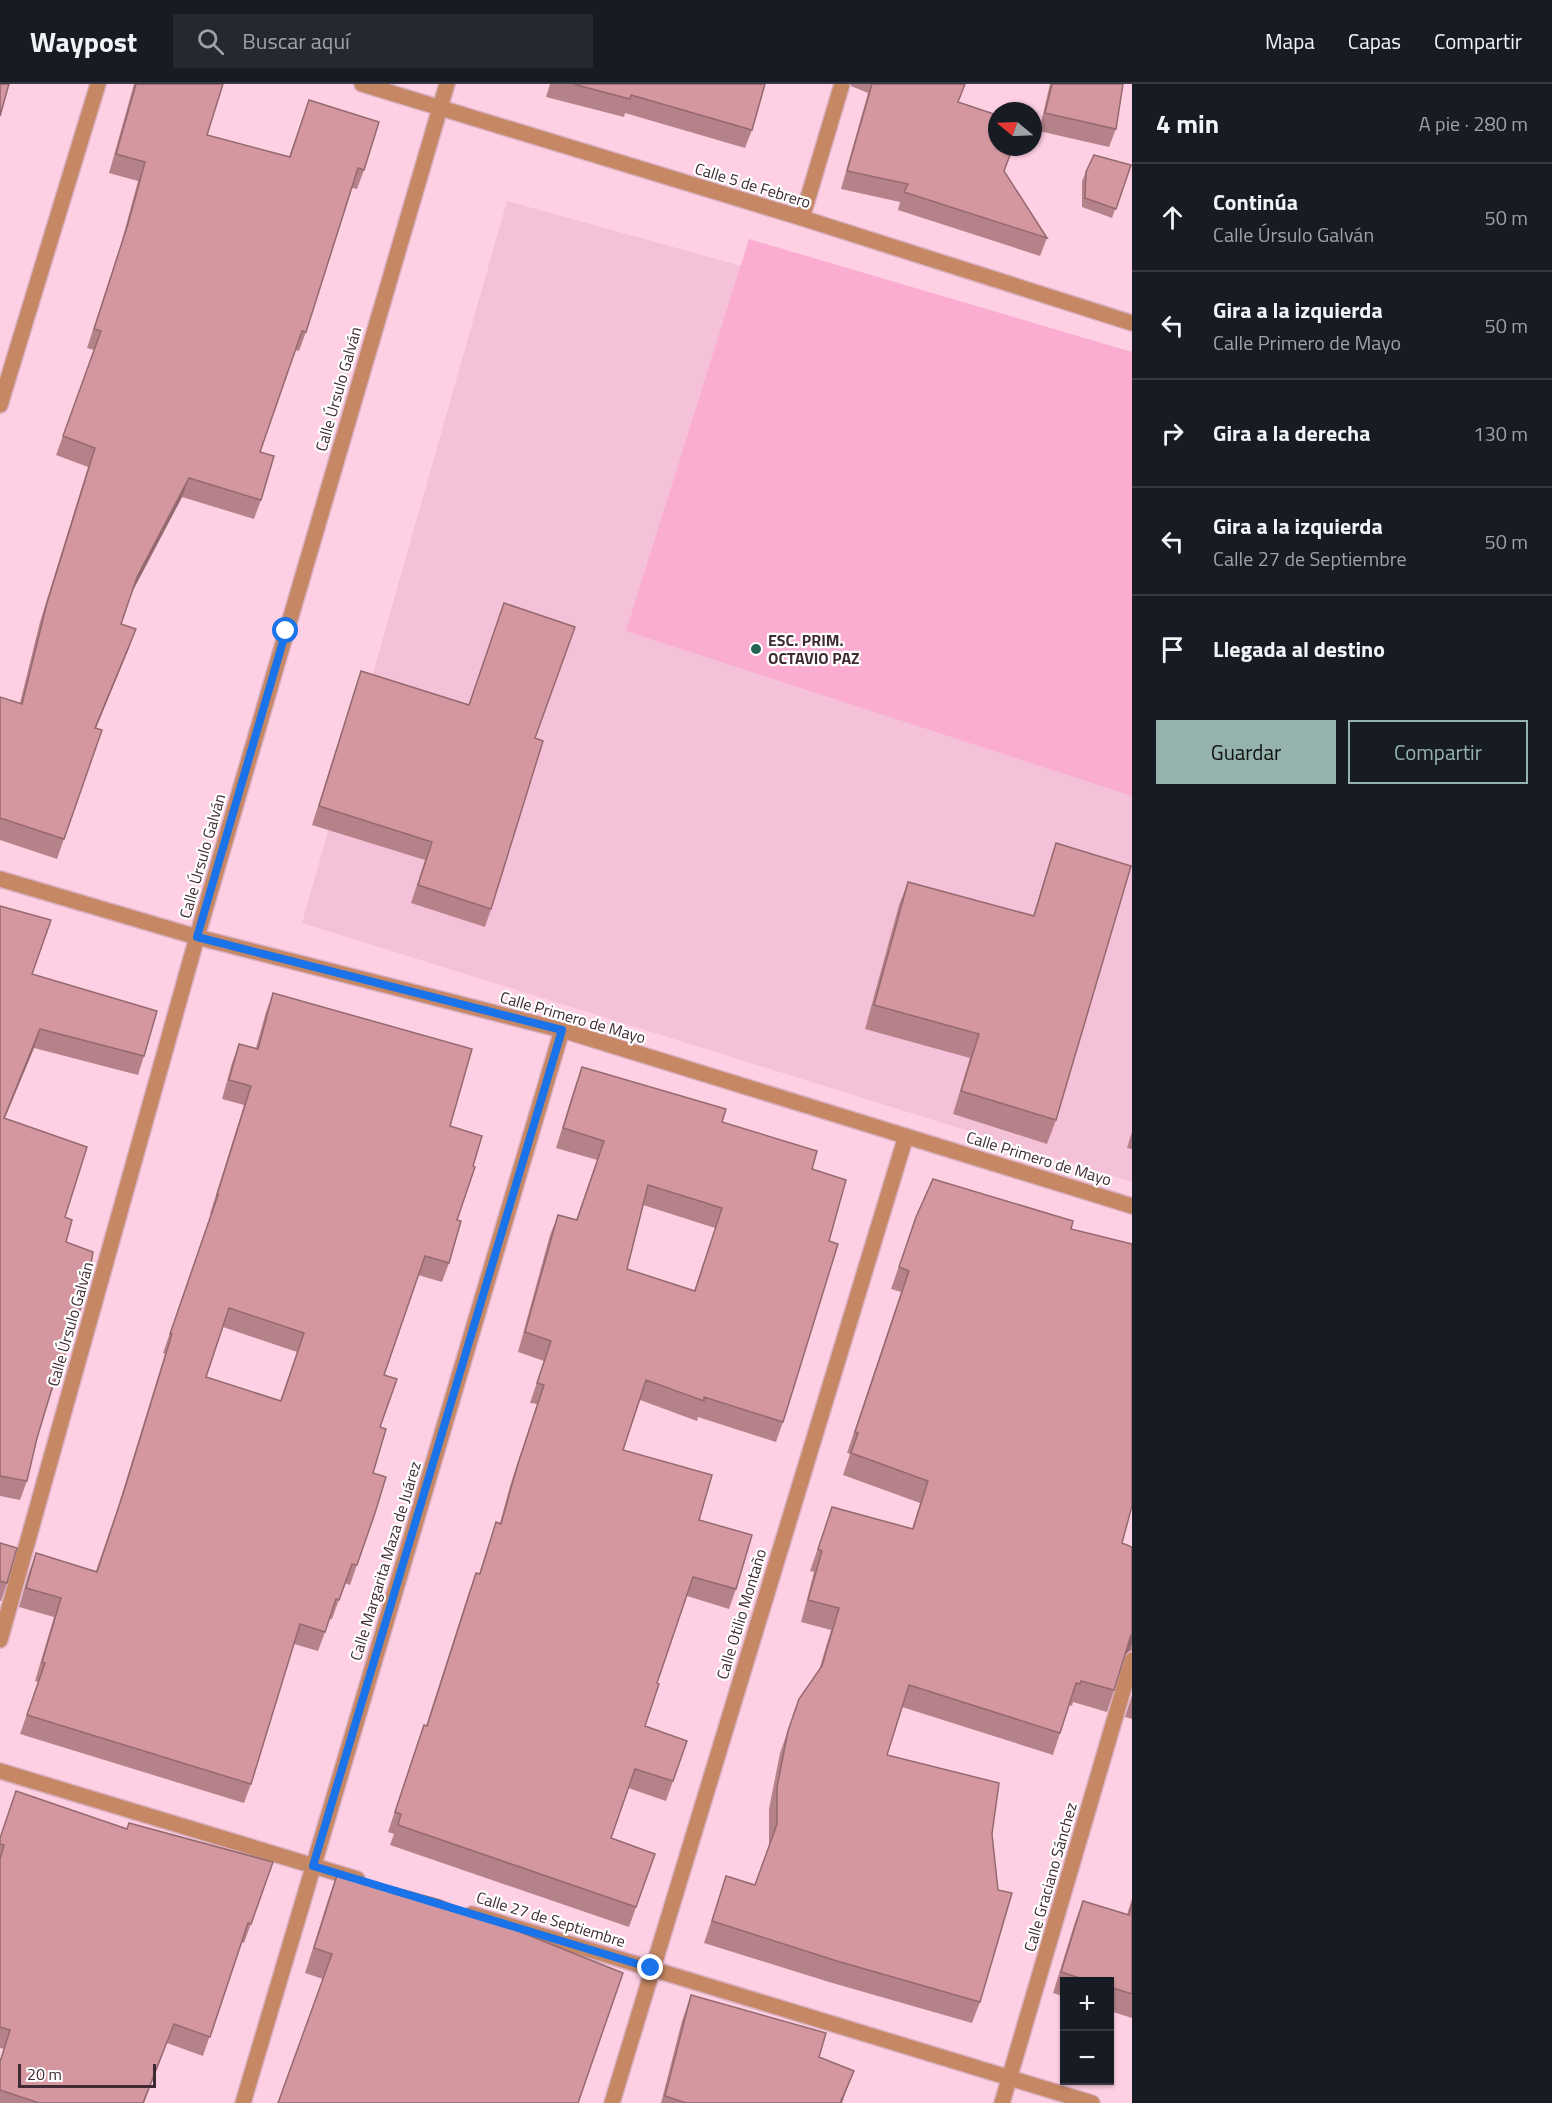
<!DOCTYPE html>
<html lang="es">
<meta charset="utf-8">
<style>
:root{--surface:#171b24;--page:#242831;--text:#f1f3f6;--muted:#9ea1a6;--line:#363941;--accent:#95b3ac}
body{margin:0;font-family:"Titillium Web",sans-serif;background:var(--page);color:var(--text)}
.controls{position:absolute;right:18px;bottom:18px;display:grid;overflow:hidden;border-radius:0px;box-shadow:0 2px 4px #0004}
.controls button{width:54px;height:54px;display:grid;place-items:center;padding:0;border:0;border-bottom:2px solid var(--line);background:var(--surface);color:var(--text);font:30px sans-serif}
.compass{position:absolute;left:988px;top:18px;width:54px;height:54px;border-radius:50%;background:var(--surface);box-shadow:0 2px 4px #0004;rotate:289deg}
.scale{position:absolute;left:18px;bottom:15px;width:138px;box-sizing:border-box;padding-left:6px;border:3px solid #402a34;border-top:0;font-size:16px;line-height:21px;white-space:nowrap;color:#402a34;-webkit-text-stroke:4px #fff;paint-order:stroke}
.stop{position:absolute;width:18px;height:18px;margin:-14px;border:4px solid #1a73e8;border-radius:50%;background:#fff}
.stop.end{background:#1a73e8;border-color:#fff;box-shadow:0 2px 6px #0008}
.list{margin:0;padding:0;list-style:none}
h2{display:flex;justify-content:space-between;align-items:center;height:78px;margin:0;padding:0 24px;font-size:26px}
h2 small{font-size:20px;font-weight:400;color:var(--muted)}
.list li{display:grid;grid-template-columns:39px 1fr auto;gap:18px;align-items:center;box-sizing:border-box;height:108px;padding:0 24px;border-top:2px solid var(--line)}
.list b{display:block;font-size:22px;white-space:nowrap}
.list p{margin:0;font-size:20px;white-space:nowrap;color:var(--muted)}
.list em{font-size:20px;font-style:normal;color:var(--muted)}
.actions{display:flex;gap:12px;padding:18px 24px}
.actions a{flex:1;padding:14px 0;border:2px solid var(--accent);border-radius:0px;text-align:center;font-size:21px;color:var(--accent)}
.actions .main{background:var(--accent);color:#111}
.icon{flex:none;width:33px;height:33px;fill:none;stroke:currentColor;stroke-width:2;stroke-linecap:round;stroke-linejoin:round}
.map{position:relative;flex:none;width:1132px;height:2019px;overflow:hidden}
header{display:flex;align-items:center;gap:36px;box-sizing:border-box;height:84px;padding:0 30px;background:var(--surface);border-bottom:2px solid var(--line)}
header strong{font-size:28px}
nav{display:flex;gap:33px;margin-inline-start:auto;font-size:21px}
.search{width:420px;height:54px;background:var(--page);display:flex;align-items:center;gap:15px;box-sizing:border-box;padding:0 21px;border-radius:0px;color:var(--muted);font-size:22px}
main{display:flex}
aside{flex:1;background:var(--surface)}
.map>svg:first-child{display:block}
</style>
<header>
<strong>Waypost</strong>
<div class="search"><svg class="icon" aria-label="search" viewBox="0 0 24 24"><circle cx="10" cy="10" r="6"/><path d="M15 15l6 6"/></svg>Buscar aquí</div>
<nav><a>Mapa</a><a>Capas</a><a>Compartir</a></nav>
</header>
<main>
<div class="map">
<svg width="1132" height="2019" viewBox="0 0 1132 2019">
<rect width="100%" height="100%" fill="#ffd0e4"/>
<path fill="#f4c1d8" d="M507,117L1132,290V1098L302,839Z"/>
<path fill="#faadd0" d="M749,155L1132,268V712L626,547Z"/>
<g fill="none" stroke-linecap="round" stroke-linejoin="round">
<defs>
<path id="minor" d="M362,0L802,134L1132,239
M802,134L842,0
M0,321L98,0
M0,795L197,853L562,946L1132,1122
M0,1556L197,853L447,0
M0,1687L357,1795
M472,1830L1092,2019
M243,2019L562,946
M612,2019L906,1052
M1002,2019L1132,1576"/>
</defs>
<use href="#minor" stroke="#d9afc1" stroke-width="18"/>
<use href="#minor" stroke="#c68764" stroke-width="15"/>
</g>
<path fill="#b68289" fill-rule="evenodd" d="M134,0H223L207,51L289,73L309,16L364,86L357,105L352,104L306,248L299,267L295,266L260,368L261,416L254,435L182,413L131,510L121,540L129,564L96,644L64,755L57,775L0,756V613L20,619L40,538L88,383L56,371L94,266L87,264L121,160L138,97L109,89Z
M550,0H765L752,46L745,64L625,29L624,33L546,13Z
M851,0H965L958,18L1047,154L1040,172L898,126L900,118L841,105L868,9L851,2Z
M1050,0H1123L1116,45L1109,63L1039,47Z
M1131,81L1112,134L1082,123V97L1086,88Z
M361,587L535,654L491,825L485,843L411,819L425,776L312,741L355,605Z
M1056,759V1036L1047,1060L953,1030L970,974L865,945L899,821L908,798L1033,832L1048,783Z
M0,822L32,890L144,972L138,991L34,964L4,1035L65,1133L66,1158L59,1288L52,1307H51L37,1354L27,1397L20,1416L0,1412Z
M273,909L450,1042L457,1136L449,1179L442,1198L418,1191L384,1291L380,1343L373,1389L375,1429L350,1501L345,1499L332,1535H330L318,1567L294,1560L251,1700L244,1719L20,1650L38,1598L35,1597L54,1533L19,1523L29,1488L36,1469L96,1487L117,1426L165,1270L163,1269L211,1130H210L244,1021L222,1015L232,979L239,960L256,964L266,928ZM223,1243L297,1268L280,1317L206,1293Z
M582,983L722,1038L812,1085L829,1157L783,1338L776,1358L698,1333L697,1337L640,1316L623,1366L699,1436L736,1505L729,1525L687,1512L657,1599L645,1642L687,1657L666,1717L628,1704L611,1754L655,1770L629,1843L390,1761L394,1750L388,1748L417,1660L424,1641L426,1642L469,1508L476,1489L479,1490L496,1438L500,1439L510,1402L537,1320L530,1319L544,1277L518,1268L550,1151L558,1131L576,1136L597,1076L556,1064L575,1002ZM643,1121L715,1144L694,1207L627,1185Z
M1132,1048V1065L1127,1064Z
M916,1133L1071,1145L1122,1459L1132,1463V1567H1129L1125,1571L1114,1606L1107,1628L1073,1618L1072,1622L1069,1621L1053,1671L902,1623L887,1671L992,1750L980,1918L972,1939L829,1898L704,1859L726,1792L755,1801L769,1762V1725L780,1669L799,1615L819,1586L831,1546L801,1538L814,1488L810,1487L832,1423L912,1445L920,1419L843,1391L850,1370L847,1369L901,1208L891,1205Z
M0,1459L7,1499L1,1517H0Z
M1132,1611V1635L1125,1633Z
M129,1739L273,1778L244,1859L242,1858L203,1972L167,1959L144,2019H0V1976L4,1965L0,1964V1753L127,1745Z
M338,1788L578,2019L323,1895L305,1889L329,1813Z
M1132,1814V1934L1110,1927V1898H1065V1913L1053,1909L1075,1838L1083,1817L1127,1831Z
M691,1911L819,1973L842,2019H661L682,1937Z"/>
<path fill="#946a6f" d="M189,394L182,413L130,512L137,493Z
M136,545L129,564L88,663L95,644Z
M40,945L34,964L0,1046V1045Z
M1132,1550V1559L1129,1567L1123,1573Z
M854,1987L844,2013L842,2019H840Z"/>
<path fill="#d4979f" stroke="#946a6f" stroke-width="1.5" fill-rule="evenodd" d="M0,0H9L0,32Z
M136,0H223L207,51L290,73L309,16L379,38L364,86L358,84L306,248L302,247L260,368L274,372L261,416L189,394L137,493L121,540L136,545L95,644L102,646L64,755L0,734V613L22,620L47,519L95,364L63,352L101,247L94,245L128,140L145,78L116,70Z
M573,0H765L752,46L631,11L630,15Z
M872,0H965L958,18L997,31V63H1013L1004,87L1047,154L904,108L908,100L847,87Z
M1052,0H1123L1116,45L1045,29Z
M1094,71L1131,81L1116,125L1085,114L1086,88Z
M504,519L575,543L535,654L543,657L491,825L418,801L432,758L319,722L361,587L469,621Z
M1056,759L1131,782L1056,1036L961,1007L979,950L874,921L908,798L1034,832Z
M0,822L51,836L32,890L157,927L144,972L40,945L4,1034L87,1063L65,1133L72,1136L66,1158L93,1168L86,1208L59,1288H57L37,1354L27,1397L0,1392Z
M273,909L472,965L450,1042L482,1052L473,1082L475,1083L457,1136L461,1137L449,1179L425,1172L384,1291L397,1295L380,1343L386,1345L373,1389L386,1393L375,1429L357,1481L352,1480L339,1516L336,1515L325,1548L300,1540L251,1700L27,1631L45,1579L42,1578L61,1514L26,1504L36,1469L97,1488L124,1407L172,1250H170L218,1111H217L251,1002L229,996L239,960L258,965ZM229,1224L304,1249L281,1317L206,1293Z
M582,983L726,1025L722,1038L817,1067L812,1085L846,1096L829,1157L838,1160L783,1338L704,1313V1317L646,1296L623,1366L712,1391L699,1436L752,1451L736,1505L693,1493L657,1599L659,1600L645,1642L687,1657L673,1697L635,1685L611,1754L655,1770L636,1823L398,1741L401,1730L395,1728L424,1641L427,1642L476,1489L480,1490L496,1438L501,1440L517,1383L544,1301L537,1299L551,1257L525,1248L558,1131L577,1136L604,1057L563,1044ZM648,1101L722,1124L695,1207L627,1185Z
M933,1095L1073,1137L1071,1145L1132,1160V1422L1122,1459L1132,1463V1550L1131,1551L1114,1606L1081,1597L1080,1600L1076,1599L1060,1649L909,1601L887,1671L999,1699L992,1750L998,1806L1012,1809L980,1918L837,1877L712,1837L726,1792L755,1801L777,1740V1703L788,1647L799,1615L822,1582L839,1524L808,1516L822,1467L818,1465L832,1423L913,1445L928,1397L851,1369L858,1349L855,1348L909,1187L899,1183L916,1133Z
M0,1459L17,1464L7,1499L0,1497Z
M16,1707L127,1745L129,1739L273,1778L251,1840L248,1839L210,1953L174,1940L143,2019H39L0,2006V1978L10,1946L0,1943V1775L4,1761L0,1760V1754Z
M338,1788L440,1816L623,1889L578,2019H278L332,1870L314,1864Z
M1083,1817L1129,1831L1132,1820V1910L1110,1903V1898H1092L1061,1888Z
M691,1911L826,1949L819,1973L854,1987L840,2019H686L665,2012Z"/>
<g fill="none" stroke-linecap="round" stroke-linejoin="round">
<path stroke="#1a73e8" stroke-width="8" d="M286,547L197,853L562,946L313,1782L651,1884"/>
</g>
<circle fill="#256452" stroke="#fff" stroke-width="2" cx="756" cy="565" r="6"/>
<g text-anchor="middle" stroke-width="4.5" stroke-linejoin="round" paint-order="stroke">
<g font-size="16" fill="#402a34" stroke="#fff">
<text transform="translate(753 101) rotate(17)" y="6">Calle 5 de Febrero</text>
<text transform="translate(338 305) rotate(-74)" y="6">Calle Úrsulo Galván</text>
<text transform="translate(202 772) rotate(-74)" y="6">Calle Úrsulo Galván</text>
<text transform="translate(573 933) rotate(16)" y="6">Calle Primero de Mayo</text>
<text transform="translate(1039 1074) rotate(17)" y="6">Calle Primero de Mayo</text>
<text transform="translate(70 1240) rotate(-74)" y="6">Calle Úrsulo Galván</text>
<text transform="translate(385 1477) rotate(-73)" y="6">Calle Margarita Maza de Juárez</text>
<text transform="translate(741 1530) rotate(-73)" y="6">Calle Otilio Montaño</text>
<text transform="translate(1050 1793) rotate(-74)" y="6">Calle Graciano Sánchez</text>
<text transform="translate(551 1835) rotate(17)" y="6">Calle 27 de Septiembre</text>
</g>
<g font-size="16" font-weight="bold" fill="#402a34" stroke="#fff" text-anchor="start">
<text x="768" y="562">ESC. PRIM.<tspan x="768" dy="18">OCTAVIO PAZ</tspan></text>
</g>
</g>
</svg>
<div class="controls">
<button>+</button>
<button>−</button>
</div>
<svg class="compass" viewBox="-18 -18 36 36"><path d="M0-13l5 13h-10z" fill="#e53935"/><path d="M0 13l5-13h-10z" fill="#9ea1a6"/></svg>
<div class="scale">20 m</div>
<div class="stop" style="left:286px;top:547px"></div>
<div class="stop end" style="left:651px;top:1884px"></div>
</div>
<aside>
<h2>4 min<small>A pie · 280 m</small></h2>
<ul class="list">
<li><svg class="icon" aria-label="ahead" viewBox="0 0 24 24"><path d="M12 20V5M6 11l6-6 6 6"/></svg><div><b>Continúa</b><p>Calle Úrsulo Galván</p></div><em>50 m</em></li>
<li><svg class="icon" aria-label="left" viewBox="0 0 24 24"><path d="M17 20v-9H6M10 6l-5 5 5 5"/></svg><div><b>Gira a la izquierda</b><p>Calle Primero de Mayo</p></div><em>50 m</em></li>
<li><svg class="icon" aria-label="right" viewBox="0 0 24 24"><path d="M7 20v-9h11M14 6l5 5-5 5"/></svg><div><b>Gira a la derecha</b></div><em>130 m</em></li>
<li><svg class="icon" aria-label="left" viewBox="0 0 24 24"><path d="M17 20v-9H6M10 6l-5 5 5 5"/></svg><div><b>Gira a la izquierda</b><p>Calle 27 de Septiembre</p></div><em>50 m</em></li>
<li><svg class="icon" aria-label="arrive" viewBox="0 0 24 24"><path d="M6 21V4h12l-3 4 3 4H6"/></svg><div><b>Llegada al destino</b></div></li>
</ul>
<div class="actions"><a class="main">Guardar</a><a>Compartir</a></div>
</aside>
</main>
